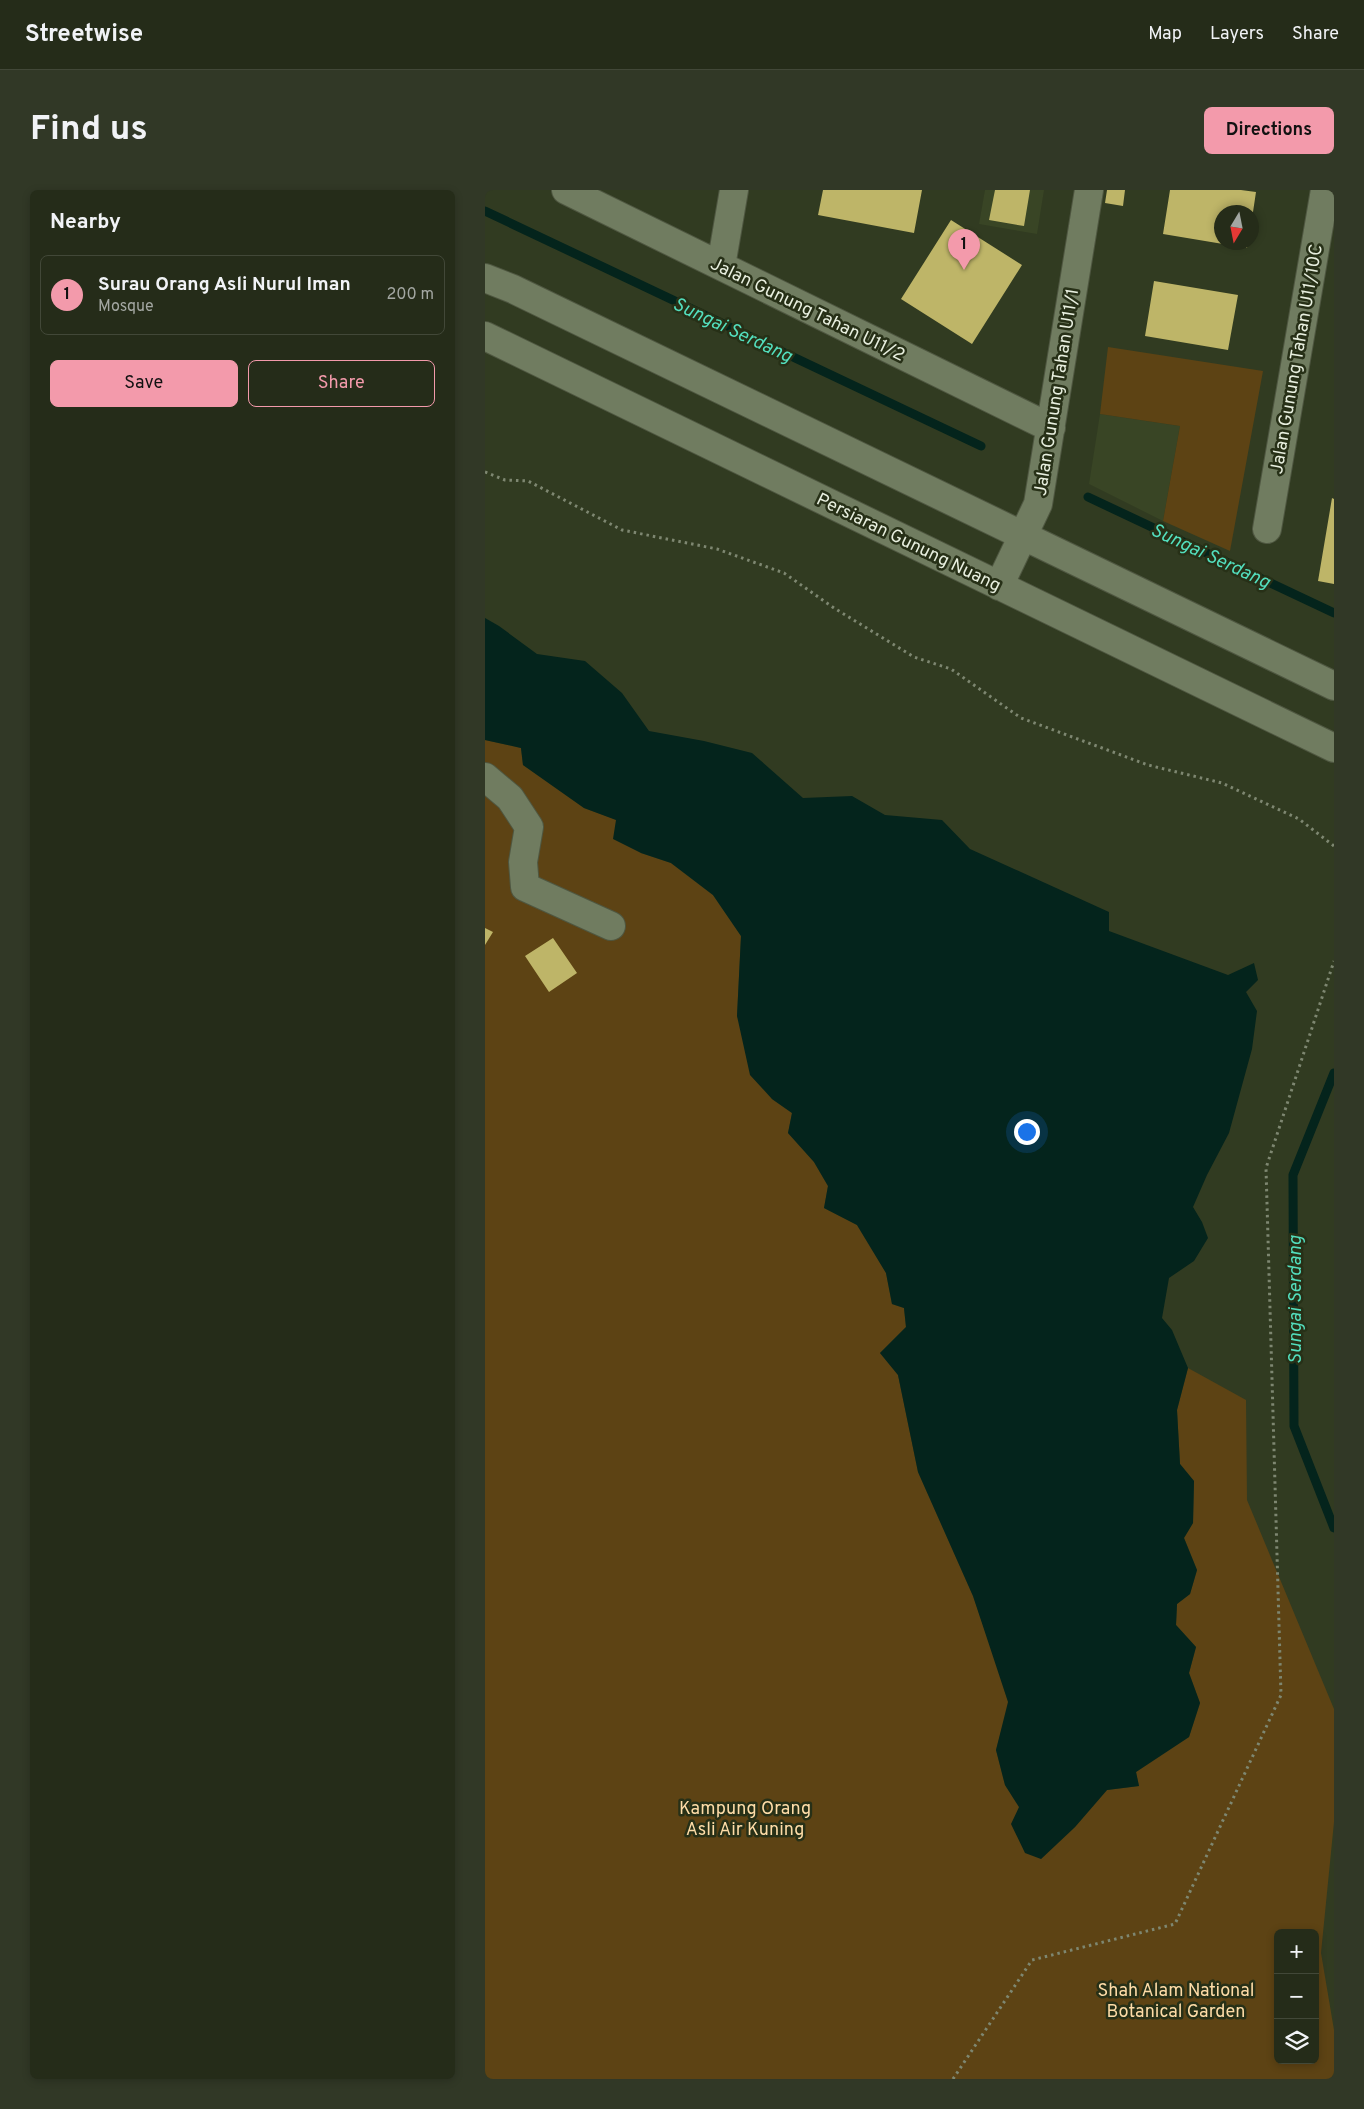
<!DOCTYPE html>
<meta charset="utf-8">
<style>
:root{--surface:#252c19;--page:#313826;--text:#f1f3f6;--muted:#a3a7a2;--line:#424838;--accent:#f39aab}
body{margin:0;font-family:Overpass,sans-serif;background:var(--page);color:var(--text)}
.controls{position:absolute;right:15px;bottom:15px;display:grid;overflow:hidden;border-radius:8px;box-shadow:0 2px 8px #0003}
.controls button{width:45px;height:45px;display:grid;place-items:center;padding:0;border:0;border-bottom:1px solid var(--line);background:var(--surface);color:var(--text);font:25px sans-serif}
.compass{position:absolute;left:729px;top:15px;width:45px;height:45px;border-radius:50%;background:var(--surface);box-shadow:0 2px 8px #0003;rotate:190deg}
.you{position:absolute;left:541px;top:941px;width:18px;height:18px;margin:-12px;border:4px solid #fff;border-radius:50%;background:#1a73e8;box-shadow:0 0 0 8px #1a73e833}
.badge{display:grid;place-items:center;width:32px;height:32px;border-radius:50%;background:var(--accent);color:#111;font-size:16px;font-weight:700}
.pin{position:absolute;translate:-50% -41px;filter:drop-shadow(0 1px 2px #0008)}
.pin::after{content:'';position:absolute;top:26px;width:18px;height:15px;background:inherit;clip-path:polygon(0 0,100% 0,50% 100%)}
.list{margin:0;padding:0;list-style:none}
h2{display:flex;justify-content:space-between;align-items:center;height:65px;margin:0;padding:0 20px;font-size:21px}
h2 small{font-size:16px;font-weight:400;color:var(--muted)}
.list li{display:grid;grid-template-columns:32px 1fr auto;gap:15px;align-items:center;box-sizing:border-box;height:80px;margin:0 10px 10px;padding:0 10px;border:1px solid var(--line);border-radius:8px}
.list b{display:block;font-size:19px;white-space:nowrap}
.list p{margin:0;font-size:16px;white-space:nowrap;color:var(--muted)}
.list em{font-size:16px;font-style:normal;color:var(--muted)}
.actions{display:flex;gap:10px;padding:15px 20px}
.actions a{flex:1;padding:11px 0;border:1px solid var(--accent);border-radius:8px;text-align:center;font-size:18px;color:var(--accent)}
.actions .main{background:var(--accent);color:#111}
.icon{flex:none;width:28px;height:28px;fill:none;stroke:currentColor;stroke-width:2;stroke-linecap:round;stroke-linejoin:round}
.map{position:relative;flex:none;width:849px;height:1889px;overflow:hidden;border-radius:8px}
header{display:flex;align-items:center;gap:30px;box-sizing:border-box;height:70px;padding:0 25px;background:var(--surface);border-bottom:1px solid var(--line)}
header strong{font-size:24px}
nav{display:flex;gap:28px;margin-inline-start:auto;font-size:18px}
.intro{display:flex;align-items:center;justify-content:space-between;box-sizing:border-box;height:120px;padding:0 30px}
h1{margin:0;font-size:35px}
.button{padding:12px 22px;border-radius:8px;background:var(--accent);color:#111;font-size:18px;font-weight:700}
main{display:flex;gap:30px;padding:0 30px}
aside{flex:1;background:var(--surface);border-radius:8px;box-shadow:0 2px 8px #0003}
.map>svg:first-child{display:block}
</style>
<header>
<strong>Streetwise</strong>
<nav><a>Map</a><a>Layers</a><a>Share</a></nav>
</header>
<div class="intro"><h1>Find us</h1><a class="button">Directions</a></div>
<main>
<aside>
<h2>Nearby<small></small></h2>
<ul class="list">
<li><span class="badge">1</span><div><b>Surau Orang Asli Nurul Iman</b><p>Mosque</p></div><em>200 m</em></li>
</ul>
<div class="actions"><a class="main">Save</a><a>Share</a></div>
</aside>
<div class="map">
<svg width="849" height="1889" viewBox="0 0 849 1889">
<rect width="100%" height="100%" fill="#313b21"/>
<path fill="#394525" d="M500,0H559L552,44L494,34Z
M615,224L695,236L678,331L604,294Z"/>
<path fill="#5d4314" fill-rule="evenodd" d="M623,157L778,181L745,361L678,331L695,236L615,224Z
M0,550L36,558L38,575L99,618L132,630L156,663L186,673L228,705L256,746L252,826L287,909L307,923L303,943L329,972L343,996L339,1018L372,1035L401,1083L407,1114L419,1118L421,1137L395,1163L413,1185L433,1282L488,1406L514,1481L524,1513L511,1560L520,1595L534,1617L556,1669L590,1637L622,1600L654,1596L651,1582L704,1547L715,1513L704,1483L711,1457L691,1435L692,1414L705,1404L712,1380L699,1348L708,1333L709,1291L695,1274L692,1220L703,1178L761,1210L762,1310L849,1519V1632L836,1763L849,1840V1889H0ZM793,1743H830V1870H793Z"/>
<path fill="#04241c" d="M0,428L14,436L52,464L100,471L137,503L164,541L219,551L267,563L318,608L367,606L400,625L457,630L485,659L624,722V741L743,785L769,773L773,790L761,802L772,821L767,859L744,943L722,985L708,1017L717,1032L723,1048L709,1071L684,1088L677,1128L687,1140L703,1178L692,1220L695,1274L709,1291L708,1333L699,1348L712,1380L705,1404L692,1414L691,1435L711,1457L704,1483L715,1513L704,1547L651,1582L654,1596L622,1600L590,1637L556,1669L540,1663L526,1634L534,1617L520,1595L511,1560L523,1512L488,1406L433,1282L413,1185L395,1163L421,1137L419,1118L407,1114L401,1083L372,1035L339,1018L343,996L329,972L303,943L307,923L287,909L265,885L252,826L256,746L228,705L186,673L156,663L128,649L131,630L99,618L38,575L36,558L0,550Z"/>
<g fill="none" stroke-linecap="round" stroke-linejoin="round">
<path stroke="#04241c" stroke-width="9" d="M0,21L496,256
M603,307L849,423
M849,883L808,985L809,1236L849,1338"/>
</g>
<path fill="#beb568" d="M338,0H437L429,43L333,25Z
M510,0H545L539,36L504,30Z
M622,0H640L638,16L620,13Z
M685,0H756L771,2L768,22H736V52H763L762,58L678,44Z
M466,30L537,75L487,154L416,109Z
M669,91L753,105L743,160L660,146Z
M847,308L849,309V394L833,391Z
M0,738L8,742L0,755Z
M68,748L92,783L64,802L40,766Z"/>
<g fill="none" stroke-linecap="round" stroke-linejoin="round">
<defs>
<path id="minor" d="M81,0L566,238
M236,76L249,0
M0,88L28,99L849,496
M0,146L849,558
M782,339L840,0
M514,396L553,314L604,0
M0,587L25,608L44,637L38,672L40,697L126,736"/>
</defs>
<use href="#minor" stroke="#4f5741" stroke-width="30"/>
<path stroke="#7e8771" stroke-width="3" stroke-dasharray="2.5 4" stroke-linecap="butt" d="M0,282L20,290L43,291L137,340L232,359L299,383L349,418L429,467L466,479L536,528L663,575L737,593L814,629L849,656
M468,1889L547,1770L690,1734L796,1505L781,978L849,771"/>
<use href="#minor" stroke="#707c60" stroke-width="28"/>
</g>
<g text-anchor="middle" stroke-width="5" stroke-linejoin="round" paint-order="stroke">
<g font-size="18" fill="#e8efdf" stroke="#273017">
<text transform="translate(323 119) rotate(26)" y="6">Jalan Gunung Tahan U11/2</text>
<text transform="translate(811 169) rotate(-80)" y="6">Jalan Gunung Tahan U11/10C</text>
<text transform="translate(571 202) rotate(-81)" y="6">Jalan Gunung Tahan U11/1</text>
<text transform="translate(424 352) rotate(26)" y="6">Persiaran Gunung Nuang</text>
</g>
<g font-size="18" fill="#fedca7" stroke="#273017">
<text x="260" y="1624">Kampung Orang<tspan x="260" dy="21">Asli Air Kuning</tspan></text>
<text x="691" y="1806">Shah Alam National<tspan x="691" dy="21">Botanical Garden</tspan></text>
</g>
<g font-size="19" font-style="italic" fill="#53debd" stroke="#273017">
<text transform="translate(248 139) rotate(25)" y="7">Sungai Serdang</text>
<text transform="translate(726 365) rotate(25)" y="7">Sungai Serdang</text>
<text transform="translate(809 1110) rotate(-90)" y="7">Sungai Serdang</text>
</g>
</g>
</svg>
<div class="controls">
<button>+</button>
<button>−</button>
<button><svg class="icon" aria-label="layers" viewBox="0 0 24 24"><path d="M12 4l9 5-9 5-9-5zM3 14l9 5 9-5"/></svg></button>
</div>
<svg class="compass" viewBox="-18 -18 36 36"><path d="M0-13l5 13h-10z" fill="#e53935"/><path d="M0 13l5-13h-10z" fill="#a3a7a2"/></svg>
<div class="you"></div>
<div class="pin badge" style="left:479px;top:80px">1</div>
</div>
</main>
